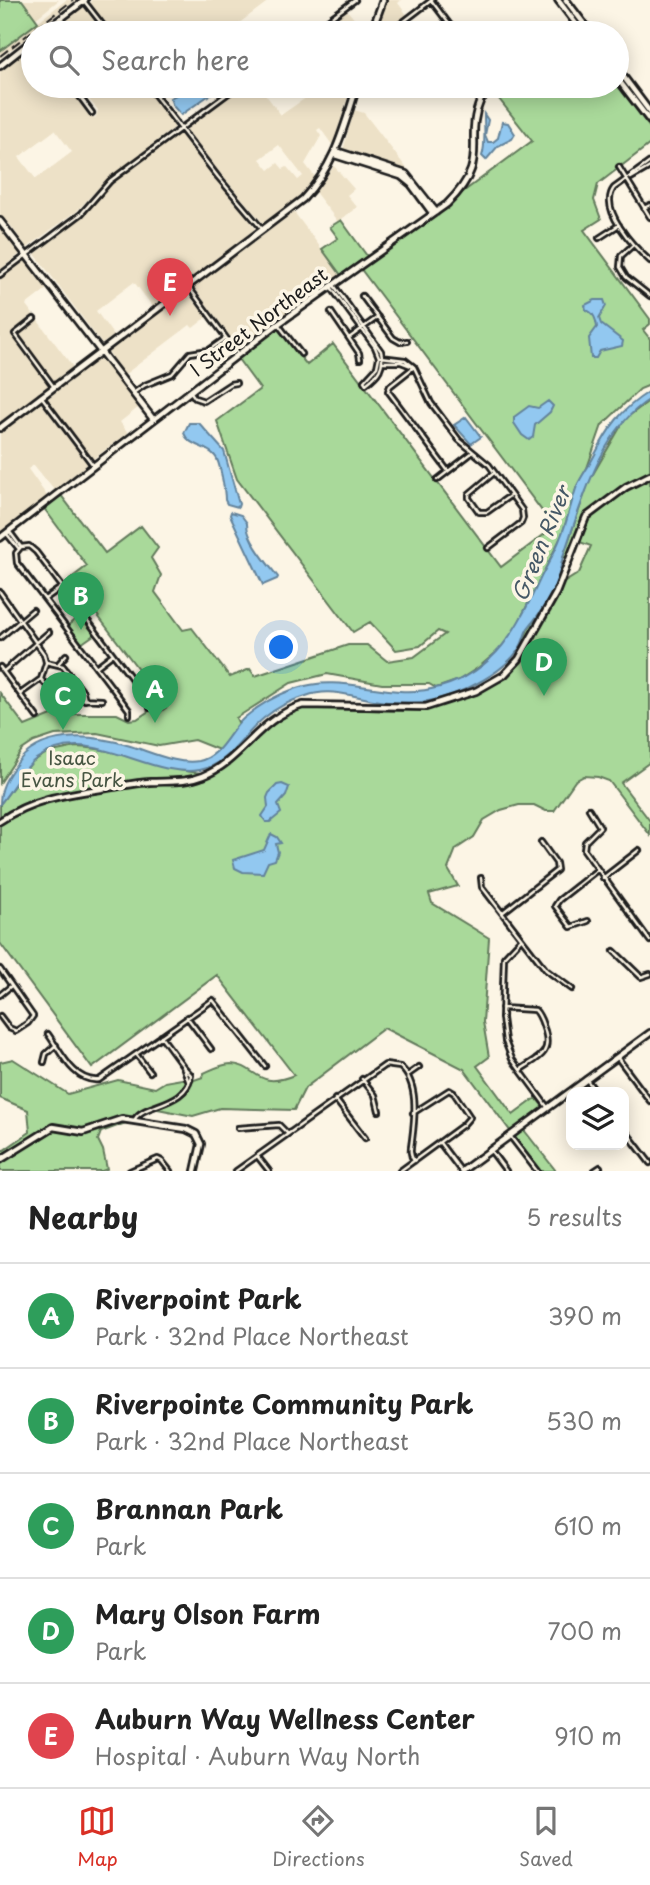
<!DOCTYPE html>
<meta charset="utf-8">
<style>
:root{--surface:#fff;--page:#f2f2f2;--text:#222;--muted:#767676;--line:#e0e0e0;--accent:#d93025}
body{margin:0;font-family:"Playpen Sans",sans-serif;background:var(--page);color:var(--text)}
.controls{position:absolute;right:21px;bottom:21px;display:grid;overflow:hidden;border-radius:14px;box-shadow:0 4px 18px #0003}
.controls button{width:63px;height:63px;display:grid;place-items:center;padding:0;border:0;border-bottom:2px solid var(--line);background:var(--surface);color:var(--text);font:35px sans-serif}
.you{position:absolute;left:282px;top:648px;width:24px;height:24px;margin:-18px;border:5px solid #fff;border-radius:50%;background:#1a73e8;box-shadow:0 0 0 10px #1a73e833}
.badge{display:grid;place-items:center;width:46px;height:46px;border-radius:50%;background:var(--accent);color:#fff;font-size:23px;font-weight:700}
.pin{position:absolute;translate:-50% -58px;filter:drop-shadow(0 2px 4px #0008)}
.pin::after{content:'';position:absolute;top:37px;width:24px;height:21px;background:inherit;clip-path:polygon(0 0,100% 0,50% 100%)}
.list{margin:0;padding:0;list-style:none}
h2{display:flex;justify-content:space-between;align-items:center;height:91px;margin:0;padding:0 28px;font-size:30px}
h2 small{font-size:23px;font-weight:400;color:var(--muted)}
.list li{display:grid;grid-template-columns:46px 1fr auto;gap:21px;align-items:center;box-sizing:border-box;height:105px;padding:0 28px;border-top:2px solid var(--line)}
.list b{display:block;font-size:26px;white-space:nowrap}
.list p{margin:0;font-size:23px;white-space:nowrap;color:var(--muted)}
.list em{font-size:23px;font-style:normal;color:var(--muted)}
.icon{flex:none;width:38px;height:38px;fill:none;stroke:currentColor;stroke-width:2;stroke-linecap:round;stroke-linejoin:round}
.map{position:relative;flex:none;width:650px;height:1171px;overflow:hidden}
.search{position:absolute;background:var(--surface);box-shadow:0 4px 18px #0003;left:21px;right:21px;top:21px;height:77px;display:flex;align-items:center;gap:18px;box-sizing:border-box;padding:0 24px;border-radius:38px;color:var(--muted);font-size:26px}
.sheet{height:616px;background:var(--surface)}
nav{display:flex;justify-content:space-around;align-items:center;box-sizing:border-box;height:98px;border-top:2px solid var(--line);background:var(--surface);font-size:19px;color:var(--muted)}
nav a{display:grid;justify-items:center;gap:4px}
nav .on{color:var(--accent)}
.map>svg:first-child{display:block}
</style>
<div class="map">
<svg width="650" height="1171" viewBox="0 0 650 1171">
<rect width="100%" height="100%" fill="#fcf5e5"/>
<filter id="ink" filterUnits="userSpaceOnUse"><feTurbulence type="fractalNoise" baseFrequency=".0143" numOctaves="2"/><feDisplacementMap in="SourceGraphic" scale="14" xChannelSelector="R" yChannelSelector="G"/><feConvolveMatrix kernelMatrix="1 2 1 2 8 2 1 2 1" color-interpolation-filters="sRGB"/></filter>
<g filter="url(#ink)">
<path fill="#ede1c7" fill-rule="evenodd" d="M21,0H59L35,19Z
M66,0H76L0,58V51Z
M91,0H270L226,33H112L91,5Z
M387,0H401L398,3L407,15L393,26L385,28L379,25Z
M80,7L86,8L105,33H46Z
M347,10L363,30L368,33H332L342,25L337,18Z
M33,44V86H68L87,110L88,114L94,118L96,117L98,110L77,86H145L174,124V128L103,183L74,214L73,213L27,248L11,226L0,216V69ZM55,130L72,152L36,179L19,157Z
M241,86H259L281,115L323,86H351L333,146L320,128L317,130L321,136L305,164L316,178L293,202L263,223L220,173L187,130L188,126ZM279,145L303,176L298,180L287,167L283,169L278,163L269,170L260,159Z
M354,110L364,113L411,174L395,166L343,150Z
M180,133L237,201L255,229L153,307L134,282L96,311L114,336L102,344L35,254L82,216L113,181Z
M334,166L354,189L347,195L357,207L338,222L315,192Z
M294,212L341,275L241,349L238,348L194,287Z
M0,226L21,253L0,270Z
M26,259L48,288L26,305L73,367L54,381H52L18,337L15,339L49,385L0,423V279Z
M186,292L207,317L193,328L190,325L124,375L108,351Z
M100,358L139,407L120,422L128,433L93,459L47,399Z
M41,403L88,464L54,490L34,465L28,469L47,496L0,534V433Z"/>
<path fill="#a9d99a" stroke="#627a5b" stroke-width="2" d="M0,0H22L38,22L0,51Z
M617,85L650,128V144L598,184L594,200L601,219L584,230L650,319V324L643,330L650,339V385L640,389L602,425L587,468L577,486L562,535L513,634L499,650L479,667L459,680L436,688L429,684H382L327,674L291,683L236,718L239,724L219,750L194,740L159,746L97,733L55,735L34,742L22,750L0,783V693L25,726L54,714H117L129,720L137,719L152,709L159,713L167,707L70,579L87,566L43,507L60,494L105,553L141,526L158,548L151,558L161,575L155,592L183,630L192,628L230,677L250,669L255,676L348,645H367L387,661L414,657L445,634L438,631L420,646L396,650L370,622L353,632L237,479L217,421L260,389L238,359L278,329L307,365L333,344L501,567L554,527L360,268L532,141L499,99L516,86Z
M341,220L367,256L341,275L322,249L338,238L330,227Z
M650,400V762L621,783L650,821V835L609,781L598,777L584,776L575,781L554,811H546L534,805H519L501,810L484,820L474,837L456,849L448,869L458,886L429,894L432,903L489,938L483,1022L489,1057L477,1066L513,1115L536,1098L542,1105L541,1109L511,1132L464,1069L384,1028L305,1088L294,1110L220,1108L193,1116L158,1109L180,1097L194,1080L203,1077L204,1073C213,1069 222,1064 231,1064C257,1065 256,1091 294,1075L217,975L92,1068L0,943V825C43,796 96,789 147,785C167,784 187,786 205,779C226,770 238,754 254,739C269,726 286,715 304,708L402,711L401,708L455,698L501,681L513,671L528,648L522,644L528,629L554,589L579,573L591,546L580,542L573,560L563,557L589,481L625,419Z
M81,615L95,634L81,644L67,626Z
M76,747C121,748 161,772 206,773C186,779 167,778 146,780C95,786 45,790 0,819V804L32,762L47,753Z
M13,1059L68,1094L118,1080L155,1088L165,1082L187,1078L188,1080C178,1101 151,1106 133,1116C128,1118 122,1116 117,1118C106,1121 96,1129 85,1130C74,1131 64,1123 52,1125L0,1158V1150H4L30,1132L28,1110L0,1098V1062Z
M131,1121L101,1132L98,1140L103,1150L107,1169L102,1171H0V1163L49,1130L83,1134L114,1122Z
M524,1130L556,1171H540L515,1137Z"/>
<path fill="#92c8f0" stroke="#63839b" stroke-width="2" d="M193,86H222L181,115L173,106L170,98Z
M484,114L488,120L485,135L488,142H493L498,138L502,122L508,123L515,134L512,139L498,146L486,160L482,156C486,145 484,127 484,114Z
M595,300H604L606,306L599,318L601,324L623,341L622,346L600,351L596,358H591L589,338L597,327C596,319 594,313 586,310L585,305Z
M650,391V399C602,429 583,498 566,548C561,559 561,572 556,584C550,600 539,614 528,628C524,634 524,641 520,647C509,666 485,680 466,689C439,702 409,706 379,701C353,697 332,687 306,696C292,700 276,708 264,718C243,735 228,765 200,770C146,779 88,721 36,759C21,770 12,790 0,804C0,789 6,778 15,766C39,730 91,734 127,745C149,751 176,765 199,761C222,756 228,732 244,718C258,706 277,695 294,689C346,671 387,702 440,687C496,671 518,627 540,579C547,565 556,551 561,536C568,520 571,502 577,486C581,476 588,468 593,458C609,427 620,410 650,391Z
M548,401L553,406L550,412L535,425L533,437L529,440L522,435L514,423V417L529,406L538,408Z
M466,417L481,437L471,444L454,425Z
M189,423H199L224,451L239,504L238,507L227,504L225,500C225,491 220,461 215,456C206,445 189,447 184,433Z
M231,512L241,515L247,523C246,539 268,564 278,577L277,579L263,585L230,515Z
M282,784L289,787L286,796L278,805L281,813L270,822H266L262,816L268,807L267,798L269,793L277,785Z
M271,834L277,837L281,843L276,844L278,852L275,860L268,862L263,873L243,872L235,868L233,860L264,850Z"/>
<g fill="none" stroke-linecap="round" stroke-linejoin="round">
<defs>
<path id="street" d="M431,0L456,33
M84,1L109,33
M394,29L432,0
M310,33L355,0
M72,86L92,113
M148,86L218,177L263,230
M650,162L614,188C598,209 634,247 650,261
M619,167L650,217
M631,178L650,167
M644,208L650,205
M599,238L619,225
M633,245L621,256L620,267L626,277L650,296
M0,275L81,214L110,181L238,86
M188,286L238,354
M330,286L375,347L379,357L377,367L364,381L366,384C378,375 385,367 381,351L333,284
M362,296L393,338L400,342L407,341
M331,312L359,353L360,359
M34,319L15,334L54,387
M278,324L301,354
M349,338L378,317
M381,357L405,360L414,367L401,362H382
M190,391L195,398L204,401L230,384L236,383
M133,393L145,385L172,374L190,353L209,350L226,338
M41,396L93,465
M448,471L388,391L390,386L414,367L431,403L459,440L489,465L522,510L523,518L521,523L488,548
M494,473L469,494V498L479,512H487L511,495
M437,480L473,452
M9,531L21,547
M6,533L19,549
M21,547L29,546L36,552L150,703V708
M21,547L16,553L17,563L129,710V715
M0,592L44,654L46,662L63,666L83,692L85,700
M45,599L62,587
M0,638L33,610
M59,663L66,655
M0,667L37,717
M96,667L113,654
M4,671L49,632
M41,679L57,698L102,700
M20,694L41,679L46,663
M589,809L600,827L585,842L584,850L650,941
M481,878L482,887L546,970L572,989
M603,878L639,850
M502,913L557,870L556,863L541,842
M588,921L571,927L555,906L559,900L597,870
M521,939L504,957L502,1018L505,1041L512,1059L548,1108
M614,951L641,977L650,974
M0,969L33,1016L28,1023L16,1031L9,1028L0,1016
M0,995L11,986
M502,1008L535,1010C541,1016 542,1023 545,1031C552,1055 537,1058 520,1070
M187,1017L211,1049
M48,1034C61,1052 74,1083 99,1080L213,1000L265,1066
M161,1036L183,1066L189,1083
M136,1054L150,1072
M617,1057L650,1101
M44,1062L46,1054L56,1045
M409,1074L419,1067
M362,1079L375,1095L379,1111
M586,1079L596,1092
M335,1099L365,1138
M135,1119C143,1103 188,1106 191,1075L183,1066
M238,1128L279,1125L288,1134
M624,1129L650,1163
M510,1136L537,1171
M440,1143L461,1171
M491,1151L506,1171
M258,1157L269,1171
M130,1171L158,1159L162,1161L170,1171
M236,1171L385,1065L400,1067C419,1082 415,1117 412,1140C411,1148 409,1153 414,1161
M400,1171L463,1125L470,1117L454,1093L449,1090L413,1113
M594,1171L600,1167"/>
<path id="secondary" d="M558,0L583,33
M566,0L591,33
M42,33L85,0
M371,33L383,0
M374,33L376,21
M570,33L578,28
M0,66L33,40
M617,68L650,112
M617,78L650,121
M488,86L481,99L491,90
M491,90H498L502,86
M336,151L406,174L436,212
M335,155L401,176L411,184L433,214
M0,221L153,419
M0,428L303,199C335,165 343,130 357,86
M0,538L274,327L447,204C493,159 462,142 481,99
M0,821C33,798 68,794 107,788C121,786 135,783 150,782C168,781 186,783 203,776C242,761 258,718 303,705L426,707L476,691L504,675L519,659L556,593L586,517L626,487L650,475
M0,1160L53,1127L83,1132L122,1119L186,1129L196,1134L201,1144L195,1171
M462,1171L650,1033"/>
</defs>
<use href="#street" stroke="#1c1c1c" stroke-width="8"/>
<use href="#secondary" stroke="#1c1c1c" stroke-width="10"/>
<use href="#street" stroke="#fcf5e5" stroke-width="2.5"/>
<use href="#secondary" stroke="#fcf5e5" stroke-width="4.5"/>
<path stroke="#1c1c1c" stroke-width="2" stroke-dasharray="10 5" stroke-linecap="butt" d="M0,56L73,0"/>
</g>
</g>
<g text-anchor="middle" stroke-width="7" stroke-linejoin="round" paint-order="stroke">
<g font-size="19" fill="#1c1c1c" stroke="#fcf5e5">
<text transform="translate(259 322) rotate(-37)" y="7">I Street Northeast</text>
</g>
<g font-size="19" fill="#465542" stroke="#fcf5e5">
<text x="72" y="765">Isaac<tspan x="72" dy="22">Evans Park</tspan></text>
</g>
<g font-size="21" font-style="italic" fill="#455866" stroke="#fcf5e5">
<text transform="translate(542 544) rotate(-68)" y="7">Green River</text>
</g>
</g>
</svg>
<div class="controls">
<button><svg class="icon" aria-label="layers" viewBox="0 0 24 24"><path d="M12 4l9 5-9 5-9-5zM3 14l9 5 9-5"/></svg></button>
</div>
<div class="you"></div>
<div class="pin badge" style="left:155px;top:723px;background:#2e9e5b">A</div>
<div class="pin badge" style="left:81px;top:630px;background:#2e9e5b">B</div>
<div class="pin badge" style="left:63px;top:730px;background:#2e9e5b">C</div>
<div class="pin badge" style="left:544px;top:696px;background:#2e9e5b">D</div>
<div class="pin badge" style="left:170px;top:316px;background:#e0444e">E</div>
<div class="search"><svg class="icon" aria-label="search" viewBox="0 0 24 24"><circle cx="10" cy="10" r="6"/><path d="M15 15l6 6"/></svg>Search here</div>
</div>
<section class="sheet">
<h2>Nearby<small>5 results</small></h2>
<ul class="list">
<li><span class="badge" style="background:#2e9e5b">A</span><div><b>Riverpoint Park</b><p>Park · 32nd Place Northeast</p></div><em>390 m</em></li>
<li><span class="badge" style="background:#2e9e5b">B</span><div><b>Riverpointe Community Park</b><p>Park · 32nd Place Northeast</p></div><em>530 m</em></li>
<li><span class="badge" style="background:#2e9e5b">C</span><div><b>Brannan Park</b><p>Park</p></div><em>610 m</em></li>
<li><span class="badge" style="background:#2e9e5b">D</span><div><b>Mary Olson Farm</b><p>Park</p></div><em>700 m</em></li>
<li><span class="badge" style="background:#e0444e">E</span><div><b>Auburn Way Wellness Center</b><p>Hospital · Auburn Way North</p></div><em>910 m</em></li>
</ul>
</section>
<nav>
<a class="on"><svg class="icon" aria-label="map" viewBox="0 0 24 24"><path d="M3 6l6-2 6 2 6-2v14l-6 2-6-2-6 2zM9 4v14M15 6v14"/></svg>Map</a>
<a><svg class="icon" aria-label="directions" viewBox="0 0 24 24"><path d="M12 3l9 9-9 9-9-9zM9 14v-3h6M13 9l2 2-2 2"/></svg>Directions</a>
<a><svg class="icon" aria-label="saved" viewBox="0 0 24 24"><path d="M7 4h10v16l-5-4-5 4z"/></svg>Saved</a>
</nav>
